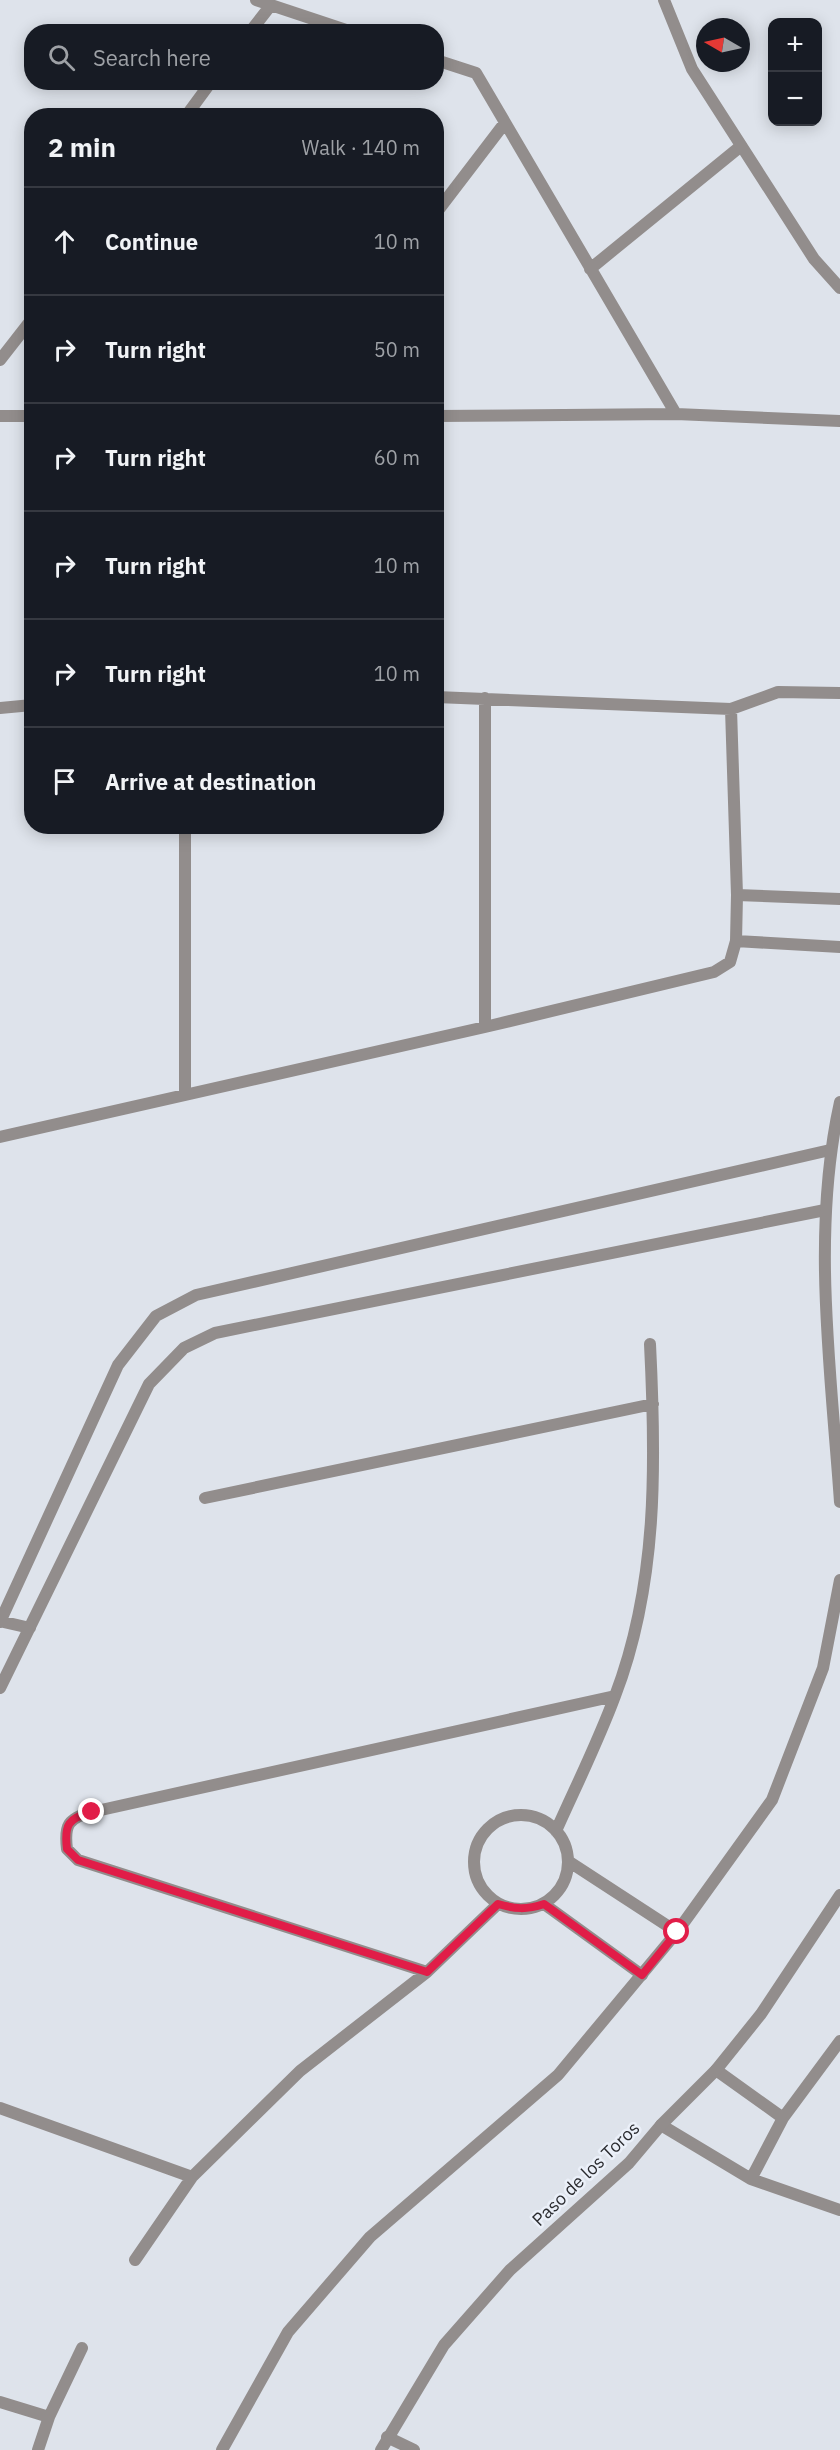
<!DOCTYPE html>
<meta charset="utf-8">
<style>
:root{--surface:#171b24;--page:#242831;--text:#f1f3f6;--muted:#9ea1a6;--line:#363941}
body{margin:0;font-family:"IBM Plex Sans",sans-serif;background:var(--page);color:var(--text)}
.controls{position:absolute;right:18px;top:18px;display:grid;overflow:hidden;border-radius:12px;box-shadow:0 3px 15px #0003}
.controls button{width:54px;height:54px;display:grid;place-items:center;padding:0;border:0;border-bottom:2px solid var(--line);background:var(--surface);color:var(--text);font:30px sans-serif}
.compass{position:absolute;left:696px;top:18px;width:54px;height:54px;border-radius:50%;background:var(--surface);box-shadow:0 3px 15px #0003;rotate:279deg}
.stop{position:absolute;width:18px;height:18px;margin:-14px;border:4px solid #e11d48;border-radius:50%;background:#fff}
.stop.end{background:#e11d48;border-color:#fff;box-shadow:0 2px 6px #0008}
.list{margin:0;padding:0;list-style:none}
h2{display:flex;justify-content:space-between;align-items:center;height:78px;margin:0;padding:0 24px;font-size:26px}
h2 small{font-size:20px;font-weight:400;color:var(--muted)}
.list li{display:grid;grid-template-columns:39px 1fr auto;gap:18px;align-items:center;box-sizing:border-box;height:108px;padding:0 24px;border-top:2px solid var(--line)}
.list b{display:block;font-size:22px;white-space:nowrap}
.list em{font-size:20px;font-style:normal;color:var(--muted)}
.icon{flex:none;width:33px;height:33px;fill:none;stroke:currentColor;stroke-width:2;stroke-linecap:round;stroke-linejoin:round}
.map{position:relative;flex:none;width:840px;height:2450px;overflow:hidden}
.search{position:absolute;background:var(--surface);box-shadow:0 3px 15px #0003;left:24px;top:24px;width:420px;height:66px;display:flex;align-items:center;gap:15px;box-sizing:border-box;padding:0 21px;border-radius:24px;color:var(--muted);font-size:22px}
.panel{position:absolute;background:var(--surface);box-shadow:0 3px 15px #0003;left:24px;top:108px;width:420px;height:726px;border-radius:24px}
.map>svg:first-child{display:block}
</style>
<div class="map">
<svg width="840" height="2450" viewBox="0 0 840 2450">
<rect width="100%" height="100%" fill="#dee3eb"/>
<g fill="none" stroke-linecap="round" stroke-linejoin="round">
<path stroke="#928d8c" stroke-width="12" d="M256,0L352,32
M250,32L271,5
M436,60L476,73L676,414
M186,116L211,82
M436,213L504,124
M590,269L741,146
M0,360L32,319
M0,416H32
M436,416L676,414L840,421
M436,697L731,709L778,692L840,693
M0,708L32,705
M185,826V1095
M737,895L840,899
M736,941L840,947
M485,1027V698
M0,1137L485,1027L714,972L730,962L736,941L737,895L731,709
M205,1498L653,1404
M0,1621L30,1628
M0,1622L118,1365L156,1316L196,1295L830,1150
M0,1688L149,1384L184,1348L215,1333L825,1210
M474 1862a47 47 0 1 1 94 0a47 47 0 1 1-94 0Z
M556,1831C576,1786 598,1742 615,1696C658,1584 656,1463 650,1344
M568,1861L677,1932
M544,1904L642,1975
M427,1972L78,1860L67,1849C64,1825 68,1818 92,1812L615,1696
M716,2070L783,2118L840,2041
M0,2108L192,2177
M661,2125L751,2179L840,2210
M751,2179L783,2118
M135,2260L192,2177L300,2071L427,1972L498,1904
M0,2402L49,2417
M387,2437L414,2450
M38,2450L49,2417L82,2348"/>
<path stroke="#928d8c" stroke-width="12" d="M664,0L692,69L814,259L840,288
M840,1102C811,1233 831,1370 840,1502
M222,2450L288,2332L370,2237L558,2075L677,1932L772,1800L823,1668L840,1580
M381,2450L444,2345L510,2270L629,2163L661,2125L716,2070L761,2014L840,1895"/>
</g>
<g fill="none" stroke-linecap="round" stroke-linejoin="round">
<path stroke="#e11d48" stroke-width="8" d="M92,1812C68,1818 64,1825 67,1849L78,1860L427,1972L498,1904C515,1909 526,1910 544,1904L642,1975L677,1932"/>
</g>
<g text-anchor="middle" stroke-width="5" stroke-linejoin="round" paint-order="stroke">
<g font-size="18" fill="#2a2b2f" stroke="#ebf0f9">
<text transform="translate(586 2174) rotate(-44)" y="6">Paso de los Toros</text>
</g>
</g>
</svg>
<div class="controls">
<button>+</button>
<button>−</button>
</div>
<svg class="compass" viewBox="-18 -18 36 36"><path d="M0-13l5 13h-10z" fill="#e53935"/><path d="M0 13l5-13h-10z" fill="#9ea1a6"/></svg>
<div class="stop" style="left:677px;top:1932px"></div>
<div class="stop end" style="left:92px;top:1812px"></div>
<div class="search"><svg class="icon" aria-label="search" viewBox="0 0 24 24"><circle cx="10" cy="10" r="6"/><path d="M15 15l6 6"/></svg>Search here</div>
<section class="panel">
<h2>2 min<small>Walk · 140 m</small></h2>
<ul class="list">
<li><svg class="icon" aria-label="ahead" viewBox="0 0 24 24"><path d="M12 20V5M6 11l6-6 6 6"/></svg><div><b>Continue</b></div><em>10 m</em></li>
<li><svg class="icon" aria-label="right" viewBox="0 0 24 24"><path d="M7 20v-9h11M14 6l5 5-5 5"/></svg><div><b>Turn right</b></div><em>50 m</em></li>
<li><svg class="icon" aria-label="right" viewBox="0 0 24 24"><path d="M7 20v-9h11M14 6l5 5-5 5"/></svg><div><b>Turn right</b></div><em>60 m</em></li>
<li><svg class="icon" aria-label="right" viewBox="0 0 24 24"><path d="M7 20v-9h11M14 6l5 5-5 5"/></svg><div><b>Turn right</b></div><em>10 m</em></li>
<li><svg class="icon" aria-label="right" viewBox="0 0 24 24"><path d="M7 20v-9h11M14 6l5 5-5 5"/></svg><div><b>Turn right</b></div><em>10 m</em></li>
<li><svg class="icon" aria-label="arrive" viewBox="0 0 24 24"><path d="M6 21V4h12l-3 4 3 4H6"/></svg><div><b>Arrive at destination</b></div></li>
</ul>
</section>
</div>
